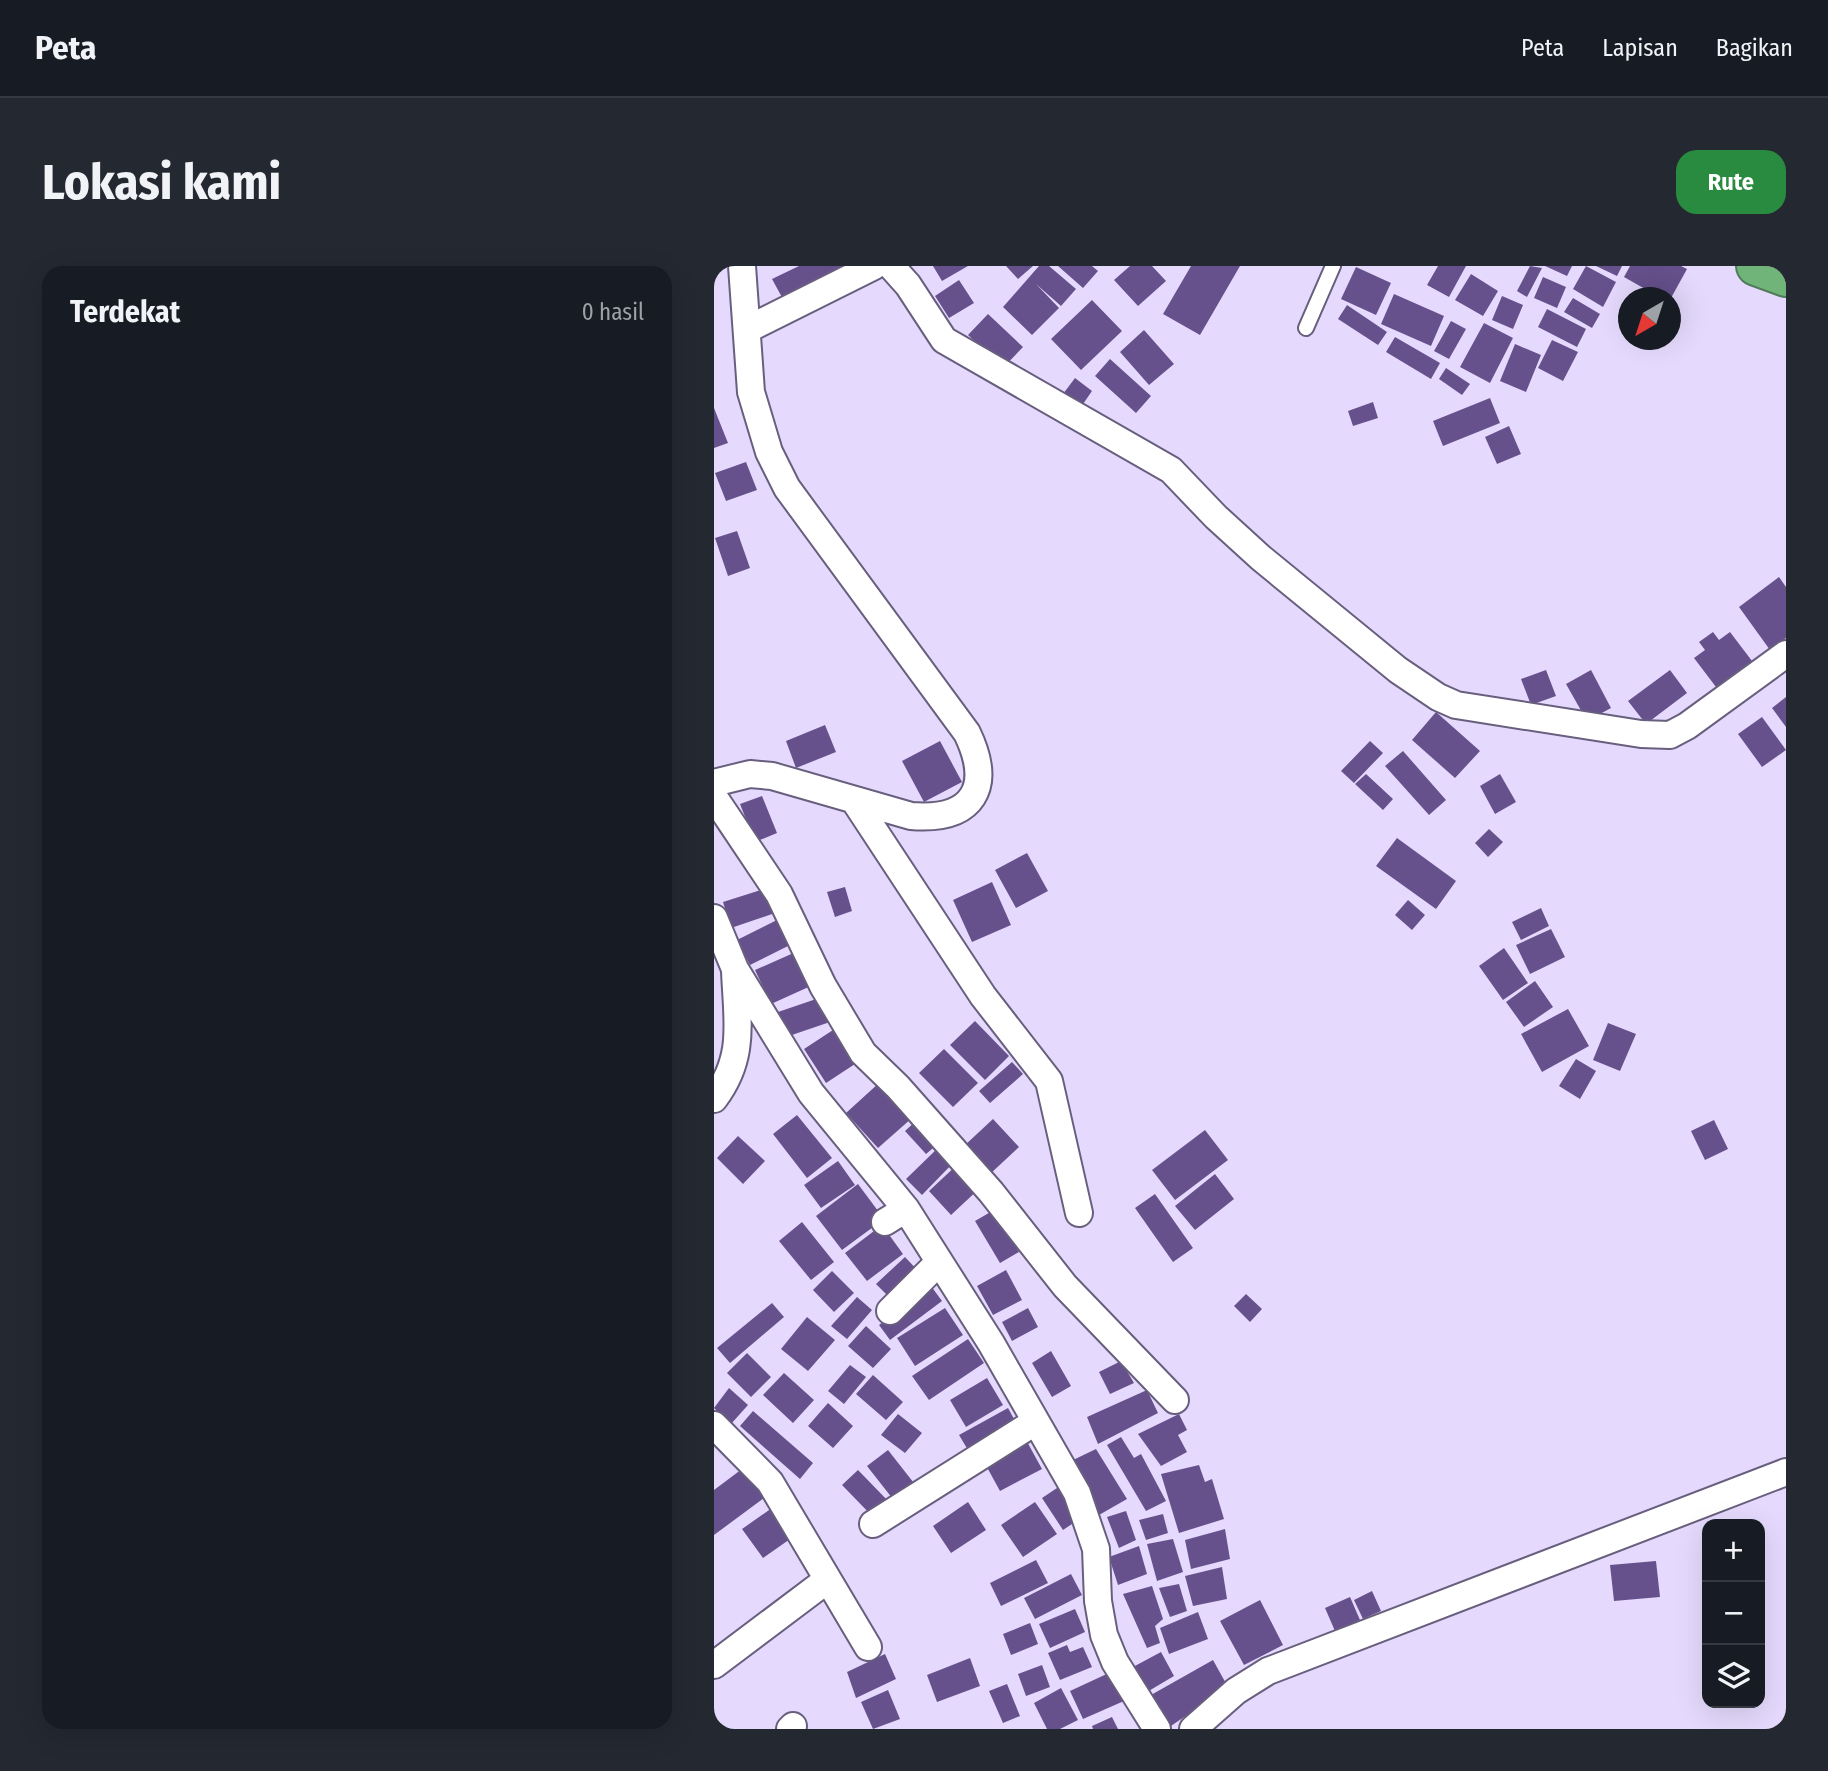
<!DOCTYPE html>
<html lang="id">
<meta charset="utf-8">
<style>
:root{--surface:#171b24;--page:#242831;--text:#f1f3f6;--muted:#9ea1a6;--line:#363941;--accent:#298b3f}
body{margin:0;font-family:"Fira Sans Condensed",sans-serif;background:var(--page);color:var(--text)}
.controls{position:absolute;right:21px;bottom:21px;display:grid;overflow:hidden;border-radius:14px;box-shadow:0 7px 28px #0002}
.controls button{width:63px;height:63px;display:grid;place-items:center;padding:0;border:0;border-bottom:2px solid var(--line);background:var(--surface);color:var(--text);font:35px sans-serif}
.compass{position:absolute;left:904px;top:21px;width:63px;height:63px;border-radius:50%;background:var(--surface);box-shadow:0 7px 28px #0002;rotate:219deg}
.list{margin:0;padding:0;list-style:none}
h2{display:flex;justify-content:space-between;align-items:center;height:91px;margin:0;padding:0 28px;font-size:30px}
h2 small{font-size:23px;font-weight:400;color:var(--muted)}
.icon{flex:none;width:38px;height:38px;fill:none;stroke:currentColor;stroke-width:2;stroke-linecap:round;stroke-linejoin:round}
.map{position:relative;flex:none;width:1072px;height:1463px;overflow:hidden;border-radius:21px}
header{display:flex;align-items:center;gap:42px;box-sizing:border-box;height:98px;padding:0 35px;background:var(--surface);border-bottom:2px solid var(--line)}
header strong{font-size:33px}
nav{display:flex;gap:38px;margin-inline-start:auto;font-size:24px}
.intro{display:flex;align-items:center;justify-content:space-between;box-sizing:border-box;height:168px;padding:0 42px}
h1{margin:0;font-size:49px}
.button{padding:18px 32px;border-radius:21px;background:var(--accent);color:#fff;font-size:24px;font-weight:700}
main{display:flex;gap:42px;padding:0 42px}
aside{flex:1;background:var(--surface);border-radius:21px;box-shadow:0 7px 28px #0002}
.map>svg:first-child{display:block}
</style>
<header>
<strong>Peta</strong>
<nav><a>Peta</a><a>Lapisan</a><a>Bagikan</a></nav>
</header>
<div class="intro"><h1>Lokasi kami</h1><a class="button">Rute</a></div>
<main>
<aside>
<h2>Terdekat<small>0 hasil</small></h2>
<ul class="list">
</ul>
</aside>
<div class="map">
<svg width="1072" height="1463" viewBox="0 0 1072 1463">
<rect width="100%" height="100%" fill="#e5dafd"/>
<path fill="#67518d" d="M85,0H140L70,35L58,13Z
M219,0H254L228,15Z
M292,0H319L304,13Z
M325,0H335L362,23L347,40L322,18L345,42L318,69L289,41Z
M344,0H378L384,5L369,22Z
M416,0H438L452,15L424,40L400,14Z
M477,0H526L486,69L449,48Z
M724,0H752L735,31L713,19Z
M816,0L828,2L813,31L803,25Z
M831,0H858L853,10Z
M872,0L902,16L889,41L859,23Z
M882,0H908L903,10Z
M916,0H967L973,3L957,32H947L910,11Z
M642,1L677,17L662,49L627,33Z
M757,8L784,25L769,50L741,34Z
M829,11L852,21L843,42L820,32Z
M245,14L260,37L235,52L221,30Z
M680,28L730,50L717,80L667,58Z
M788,30L809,39L799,63L778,54Z
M859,32L886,48L878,62L850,46Z
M378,34L408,65L367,104L337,73Z
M633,39L673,66L664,79L624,53Z
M833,43L872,63L863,81L824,61Z
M274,48L309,81L289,102L254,69Z
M737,55L752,63L735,93L720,85Z
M770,57L799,72L776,117L746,101Z
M430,64L460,98L435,119L406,86Z
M681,71L726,97L717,113L672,86Z
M838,74L864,86L849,115L824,102Z
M801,78L827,89L812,126L786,115Z
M396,93L437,130L422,147L381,110Z
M732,102L756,118L748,129L725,113Z
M361,112L378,125L367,141L349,128Z
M776,132L786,157L729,180L719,155Z
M659,136L664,152L639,160L634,145Z
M0,142L14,177L0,182Z
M795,160L807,188L783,198L771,171Z
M32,196L43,224L12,235L1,207Z
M23,265L36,302L14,310L1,272Z
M1065,311L1072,321V372L1056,384L1025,341Z
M999,366L1005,374L1016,366L1038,395L1002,421L980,392L991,384L985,376Z
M832,404L842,430L817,439L807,413Z
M877,404L897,442L873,455L852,418Z
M956,404L973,427L932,458L914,435Z
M1072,431V461L1058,442Z
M722,446L766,485L741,512L698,474Z
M1048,451L1072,484L1048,501L1024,468Z
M111,459L122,486L82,502L72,475Z
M226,475L248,516L210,536L188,495Z
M656,475L669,487L640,517L627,505Z
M689,485L732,534L715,549L671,500Z
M652,508L679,533L669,544L641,518Z
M786,508L802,536L781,548L766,520Z
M48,530L63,567L41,576L26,538Z
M775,563L789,576L774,591L761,577Z
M683,572L742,615L722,643L662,600Z
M313,587L334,625L302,642L281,604Z
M278,616L297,659L258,676L239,634Z
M56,621L64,646L17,662L9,636Z
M131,621L138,645L121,651L113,626Z
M694,634L711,649L698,664L681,649Z
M827,642L835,660L807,674L798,656Z
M67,652L80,677L36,699L23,674Z
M837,663L851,691L816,708L802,679Z
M790,682L814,717L789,734L765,700Z
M84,685L99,719L57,738L41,704Z
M821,715L839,741L810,761L792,736Z
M108,731L116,756L72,771L64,746Z
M854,743L875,780L828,806L807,768Z
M261,755L295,790L271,814L236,779Z
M894,757L922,768L906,805L879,794Z
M119,764L141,798L112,817L90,783Z
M230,783L264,817L239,841L205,807Z
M862,793L882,805L866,833L845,820Z
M298,796L309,808L276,837L265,825Z
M165,817L198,852L164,882L132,847Z
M83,849L118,892L93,912L59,868Z
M279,853L305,881L276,908L250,880Z
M203,854L225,877L212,888L191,865Z
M1000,854L1014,883L991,894L977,865Z
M491,864L514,894L461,934L438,904Z
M24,870L51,895L29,918L3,892Z
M227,879L242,894L208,929L192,913Z
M124,895L141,919L107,942L90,919Z
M245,897L267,921L237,949L215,925Z
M501,908L520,933L481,964L461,940Z
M144,918L170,953L128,984L102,950Z
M441,928L479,982L459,996L421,942Z
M280,944L305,986L286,997L261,955Z
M88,956L120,996L97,1014L65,975Z
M168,959L189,988L153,1015L131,987Z
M191,991L208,1009L180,1036L162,1018Z
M292,1004L308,1034L279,1049L263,1020Z
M118,1005L140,1027L120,1046L99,1024Z
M217,1020L228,1035L176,1074L165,1059Z
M532,1028L548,1043L536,1056L520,1040Z
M143,1031L158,1044L133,1073L117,1060Z
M58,1037L70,1051L16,1097L3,1082Z
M231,1042L249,1069L201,1100L183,1072Z
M314,1042L324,1061L298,1075L288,1056Z
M93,1051L121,1074L94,1105L67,1083Z
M152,1060L177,1083L159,1102L134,1080Z
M254,1073L270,1097L215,1134L198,1110Z
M337,1085L357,1120L338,1131L318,1097Z
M33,1087L57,1111L37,1131L13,1107Z
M407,1095L420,1117L396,1128L385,1106Z
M136,1099L152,1111L130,1138L114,1125Z
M70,1107L100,1134L79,1157L49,1129Z
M159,1109L189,1136L172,1154L142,1128Z
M273,1112L289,1139L252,1161L236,1134Z
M15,1122L34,1139L17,1158L0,1142Z
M433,1124L444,1147L384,1178L373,1151Z
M114,1137L139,1160L119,1182L94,1160Z
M294,1142L305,1162L257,1189L245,1169Z
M39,1145L99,1197L86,1213L26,1160Z
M184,1148L208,1167L191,1187L167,1169Z
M465,1148L473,1164L464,1169L473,1186L447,1200L424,1168Z
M407,1171L420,1192L427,1188L452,1235L432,1245L393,1179Z
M311,1172L328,1203L286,1225L269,1194Z
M382,1183L413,1233L385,1249L357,1195Z
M174,1184L203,1221L182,1237L153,1200Z
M485,1199L491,1216L498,1213L510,1253L465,1267L447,1208Z
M28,1203L50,1232L0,1269V1224Z
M144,1204L176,1237L160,1252L128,1219Z
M346,1220L367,1252L349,1264L328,1232Z
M254,1236L272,1264L237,1287L219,1260Z
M321,1236L343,1268L309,1291L287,1259Z
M58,1242L79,1271L49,1292L28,1263Z
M412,1245L422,1274L405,1282L393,1251Z
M449,1248L454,1267L432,1274L425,1254Z
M511,1263L516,1293L477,1303L471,1274Z
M459,1273L469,1306L443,1315L433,1278Z
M425,1280L433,1308L404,1319L395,1291Z
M322,1294L334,1317L287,1340L276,1317Z
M942,1295L946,1331L900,1335L896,1299Z
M508,1301L513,1333L479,1340L471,1310Z
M357,1308L368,1329L321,1353L310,1332Z
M465,1318L473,1345L456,1351L445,1322Z
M438,1320L449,1353L441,1360L446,1377L433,1382L409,1328Z
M658,1325L667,1345L649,1353L640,1334Z
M636,1331L646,1354L621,1365L611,1342Z
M546,1334L569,1379L530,1399L506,1355Z
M361,1343L371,1366L336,1382L325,1358Z
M484,1346L494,1373L455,1388L446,1362Z
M316,1357L324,1378L297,1389L289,1368Z
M353,1379L356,1386L369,1381L378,1401L346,1414L334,1387Z
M447,1386L460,1410L433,1426L419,1401Z
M171,1388L182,1413L142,1432L133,1406Z
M256,1392L266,1420L223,1436L213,1409Z
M499,1394L514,1421L454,1462L437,1429Z
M328,1399L336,1421L312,1430L304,1408Z
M397,1406L410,1435L369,1453L356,1425Z
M293,1418L306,1450L289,1457L275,1425Z
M347,1422L364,1454L346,1463H333L320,1437Z
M174,1424L186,1453L159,1463L147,1436Z
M398,1451L404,1463H379L378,1460Z"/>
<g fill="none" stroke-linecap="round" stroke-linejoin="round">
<defs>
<path id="lane" d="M592,62L619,0"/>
<path id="street" d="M177,0L194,19L230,74L457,204L502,251L547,292L684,404L724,431L742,439L927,468L956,469L973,460L1072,388
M34,63L160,0
M0,517L36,508L58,510L197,550C260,555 279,521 253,467L73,222L55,186L37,126L28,0
M0,531L65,628L109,720L149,787L184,821L277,926L351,1020L461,1134
M140,534L269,730L335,815L365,947
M0,652L21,703L97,827L192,943L277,1077L363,1227L382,1283L384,1335L390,1369L401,1396L443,1463
M0,833C32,791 23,755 21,705
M171,956L192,943
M176,1045L225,996
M0,1159L56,1216L154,1381
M159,1258L321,1156
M0,1399L113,1314
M76,1463L79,1460
M479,1463L522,1425L554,1405L1072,1206"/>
<path id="highway" d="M1042,0L1072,11"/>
</defs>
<use href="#lane" stroke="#685e7d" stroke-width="18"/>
<use href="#street" stroke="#685e7d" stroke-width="30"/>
<use href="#highway" stroke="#517c5a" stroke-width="42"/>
<use href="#lane" stroke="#fff" stroke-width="14"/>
<use href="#street" stroke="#fff" stroke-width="26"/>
<use href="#highway" stroke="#70b479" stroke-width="38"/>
</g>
</svg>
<div class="controls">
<button>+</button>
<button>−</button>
<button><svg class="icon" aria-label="layers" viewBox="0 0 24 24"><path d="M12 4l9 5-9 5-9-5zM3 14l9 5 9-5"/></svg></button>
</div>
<svg class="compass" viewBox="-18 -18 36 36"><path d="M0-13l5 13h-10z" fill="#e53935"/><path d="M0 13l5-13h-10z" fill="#9ea1a6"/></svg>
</div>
</main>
